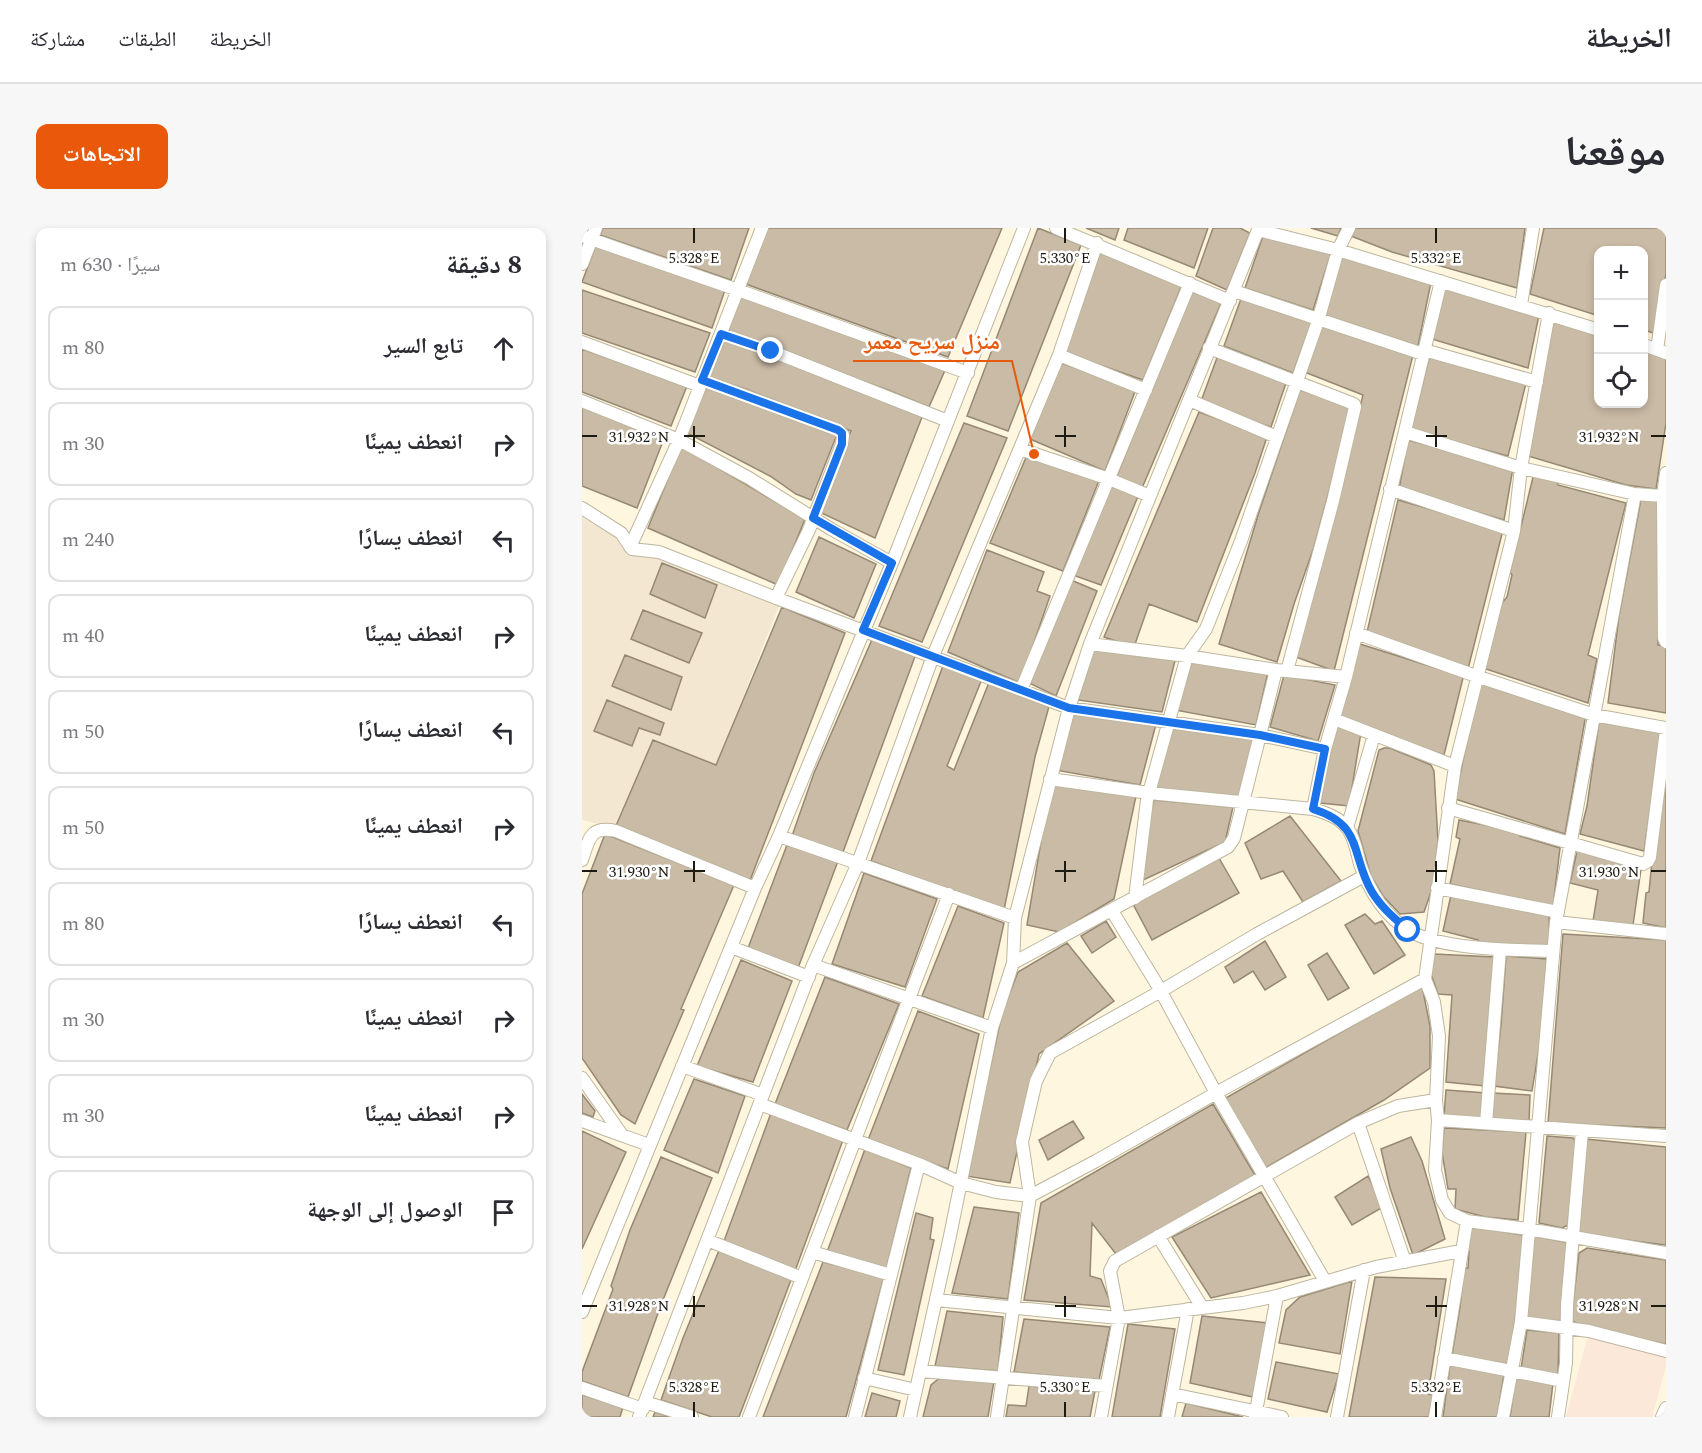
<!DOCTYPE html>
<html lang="ar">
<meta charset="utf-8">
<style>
:root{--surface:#fff;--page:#f7f7f7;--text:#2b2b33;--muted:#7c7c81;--line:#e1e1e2;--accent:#ea580c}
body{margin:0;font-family:Spectral,"Noto Naskh Arabic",serif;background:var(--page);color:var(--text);direction:rtl}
.controls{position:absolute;right:18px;top:18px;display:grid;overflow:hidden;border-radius:12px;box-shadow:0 3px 9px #0003}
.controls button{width:54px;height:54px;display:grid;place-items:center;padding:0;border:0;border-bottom:2px solid var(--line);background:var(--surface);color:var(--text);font:30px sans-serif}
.stop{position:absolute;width:18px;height:18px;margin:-14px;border:4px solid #1a73e8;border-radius:50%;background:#fff}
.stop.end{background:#1a73e8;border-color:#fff;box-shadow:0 2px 6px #0008}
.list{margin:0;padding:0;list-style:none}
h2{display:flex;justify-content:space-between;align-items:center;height:78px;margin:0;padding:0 24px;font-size:26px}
h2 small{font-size:20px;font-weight:400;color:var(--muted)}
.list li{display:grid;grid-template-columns:39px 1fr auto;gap:18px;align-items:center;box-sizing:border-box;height:84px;margin:0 12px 12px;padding:0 12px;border:2px solid var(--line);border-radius:12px}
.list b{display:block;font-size:22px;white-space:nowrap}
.list em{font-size:20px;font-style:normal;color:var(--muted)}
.icon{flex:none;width:33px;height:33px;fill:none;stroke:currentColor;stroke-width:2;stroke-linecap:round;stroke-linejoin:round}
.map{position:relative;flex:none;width:1084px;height:1189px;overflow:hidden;direction:ltr;border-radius:12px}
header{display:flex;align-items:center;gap:36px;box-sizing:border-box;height:84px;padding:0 30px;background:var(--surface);border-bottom:2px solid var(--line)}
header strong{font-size:28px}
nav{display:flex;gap:33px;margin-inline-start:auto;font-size:21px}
.intro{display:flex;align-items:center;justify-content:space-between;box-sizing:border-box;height:144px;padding:0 36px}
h1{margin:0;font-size:42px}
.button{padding:15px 27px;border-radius:12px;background:var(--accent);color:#fff;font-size:21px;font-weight:700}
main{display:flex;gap:36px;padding:0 36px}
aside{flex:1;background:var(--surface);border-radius:12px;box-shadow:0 3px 9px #0003}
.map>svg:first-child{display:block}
</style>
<header>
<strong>الخريطة</strong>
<nav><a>الخريطة</a><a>الطبقات</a><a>مشاركة</a></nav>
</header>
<div class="intro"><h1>موقعنا</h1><a class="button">الاتجاهات</a></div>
<main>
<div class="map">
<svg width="1084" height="1189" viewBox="0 0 1084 1189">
<rect width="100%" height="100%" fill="#fef6de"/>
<path fill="#f3e7d2" d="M0,286L61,318L199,373L134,537L71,512L33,600L0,592Z"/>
<path fill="#fce8d9" d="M1007,1104L1084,1125V1138L1070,1189H984Z"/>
<path fill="#cabba6" stroke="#968874" stroke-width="1.5" d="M21,0H167L149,52L18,7Z
M183,0H420L366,129L161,55Z
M456,0L499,17L426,203L385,188Z
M504,0H537L533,12Z
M546,0H626L612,40L542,12Z
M631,0H658L668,5L645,62L614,48Z
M729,0H759L756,8Z
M772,0H943L935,60L810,24L769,8Z
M962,0H1084V46L1074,106L1062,102V22H1017V88L948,66Z
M682,5L750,22L731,82L663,60Z
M14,17L143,62L130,100L0,54Z
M518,25L600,57L561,152L481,124Z
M757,27L849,54L836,118L739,86Z
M863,57L957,87L946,140L850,111Z
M611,60L640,73L560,260L534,250Z
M0,62L128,105L113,144L0,105Z
M157,67L364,140L347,179L306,162L142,104Z
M660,68L730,93L711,145L642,118Z
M971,91L1017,106V176H1062V122L1084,129V195L1074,261L1044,257L946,228Z
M739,94L831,127L752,443L714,429L781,167L720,143Z
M141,110L342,184L293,310L235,283L269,203L164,161L125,149Z
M0,121L105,158L89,198L0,164Z
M848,126L944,155L926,228L829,202Z
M636,127L705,152L689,199L618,176Z
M476,134L554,161L523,243L448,211Z
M123,155L256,204L229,272L214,266L188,248L105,205Z
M718,162L770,178L732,319L712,376L695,434L637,416L677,284Z
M0,178L83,208L55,280L0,258Z
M617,184L685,209L673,245L615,394L567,376L552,419L522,409Z
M382,195L425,210L340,414L297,398Z
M826,212L931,240L922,292L817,261Z
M100,216L136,240L223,291L196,357L66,300Z
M445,227L518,250L481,343L408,315Z
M952,245L974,251L976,257L1044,275L1006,427L1015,431L1006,475L901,440L919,376L925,369L930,347L928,344Z
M528,255L557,266L519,357L491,347Z
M1059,271L1077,273L1076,417L1084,418V485L1026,475L1037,388Z
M816,272L921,302L886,441L785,404Z
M237,309L294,336L272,390L214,364Z
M405,322L462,344L455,363L468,368L438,455L366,424Z
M80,335L135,357L123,390L68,366Z
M489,352L515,363L474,468L445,454Z
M200,379L263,405L167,655L33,600L71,512L134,537Z
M61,382L120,405L107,435L49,411Z
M292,407L335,423L261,624L210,608L232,545Z
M778,416L879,448L881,450L862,527L757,490Z
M512,418L594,429L580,484L496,472Z
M43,427L100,449L89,482L30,458Z
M608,429L686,444L674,497L593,482Z
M362,435L400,451L365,538L372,542L408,452L468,475L453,529L422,682L289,633Z
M702,447L753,457L736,513L688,499Z
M897,455L1004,486L983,606L873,571Z
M25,472L82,495L78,507L57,500L50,518L12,503Z
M491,484L574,496L558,557L473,542Z
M1017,494L1080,505L1062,623L998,606L1005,578Z
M589,498L675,511L657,574L572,561Z
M753,498L779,504L767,578L738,575Z
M802,520H808L849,537L852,543L856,613L851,658L842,684L818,686L801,668L789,648L776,603L797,522Z
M1084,536V700L1061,695L1064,665L1067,664L1072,612Z
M469,554L554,568L532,671L477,704L445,697Z
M572,572L651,579L643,614L559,653L568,586Z
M708,588L759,653L721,674L701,643L679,651L663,615Z
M877,592L934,603L938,608L978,620L971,678L868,656L878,611L874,609Z
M23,606L152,657L99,781L102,782L53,896L39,887L0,830V666Z
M205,617L256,633L216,740L166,720Z
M995,623L1059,641L1051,697L1011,693L1016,662L988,655Z
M637,630L657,665L570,712L551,676Z
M282,645L355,671L323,759L250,736Z
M869,667L967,686L968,722L899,717L896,712L861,703Z
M376,678L422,695L401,790L340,768Z
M783,686L793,696L800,693L823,727L792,746L763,697Z
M524,693L534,709L510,725L499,708Z
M981,706L1084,712V900L966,895Z
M683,713L704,749L683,762L671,743L652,755L643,739Z
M485,715L532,773L457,826L428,955L384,948L420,786L436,744Z
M745,725L767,760L746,772L726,737Z
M852,726L912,729L903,858L864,854L870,767L856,766L849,746Z
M924,728L965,731L958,814L950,863L912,858L919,797Z
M159,732L210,753L171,854L115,838Z
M243,749L317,776L265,902L193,876Z
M840,758L848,798V840L802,872L683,940L642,871Z
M336,783L397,806L366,941L286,912Z
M112,851L163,868L136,945L82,922Z
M864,862L904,865V893L862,889Z
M910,865L948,867L947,894L906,892Z
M0,866L13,883L11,889L0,885Z
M631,876L674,949L534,1026L510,995L508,1048L519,1051L530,1079L442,1072L459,975Z
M189,885L261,912L213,1043L142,1013Z
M491,893L502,910L466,932L457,912Z
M862,900L944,904L936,992L903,989L873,981L874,961H866L860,924Z
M0,903L44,924L0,1021Z
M965,908L991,910L994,914L986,997L980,1000L957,995Z
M829,909L840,933L863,1011L831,1027L808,960L799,921Z
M1004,911L1084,919V1017L996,1006Z
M283,921L329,940L304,1042L245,1024Z
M79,929L130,950L79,1077L46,1169L0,1153V1144L31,1061L29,1058L48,1002Z
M786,948L801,979L770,997L753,969Z
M679,964L728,1047L629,1070L590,1009Z
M392,979L437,985L426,1071L370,1065Z
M334,985L351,990L348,1011L352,1012L322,1147L296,1142Z
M889,998L945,1008L926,1141L870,1127L878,1079L882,1040H886L887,1024L885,1021Z
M952,1008L988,1015L978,1096L944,1089Z
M138,1020L209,1052L157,1189H130L79,1172L101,1110Z
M1005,1020L1084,1032V1116L1025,1105L989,1093L997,1025Z
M241,1034L302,1049L264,1189H181Z
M793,1049L864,1051L846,1166L853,1168L849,1189H767Z
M770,1053L758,1126L697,1115L704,1082L718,1069Z
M365,1083L421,1089L416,1143L353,1138Z
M620,1088L686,1095L671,1169L608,1155Z
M442,1091L528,1099L517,1152L432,1144Z
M546,1096L593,1101L578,1189H530Z
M945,1102L977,1105L976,1148L939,1141Z
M694,1134L757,1146L745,1184L686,1171Z
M868,1137L922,1146L915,1189H861Z
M934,1148L971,1155L967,1189H928Z
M359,1149L412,1153L406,1189H341L349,1157Z
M447,1158L513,1163L508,1189H424L426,1177L444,1178Z
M290,1165L318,1173L314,1189H283Z
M0,1167L41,1179L38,1189H0Z
M604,1175L661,1189H600Z
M73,1184L89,1189H71Z"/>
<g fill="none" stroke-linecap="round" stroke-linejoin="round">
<defs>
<path id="minor" d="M474,0L648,73
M0,8L156,62L386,145
M0,36L14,0
M652,63L841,126
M939,77L951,0
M967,85L939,240L1053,266L1081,268
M139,106L189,123L366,193
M0,114L118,158
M1062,117L1084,125
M627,120L772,176L773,179L751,273L705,443
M842,122L955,154
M1075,122L1084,57
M477,127L564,162
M120,152L256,202L261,207L260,216L227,302L194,370
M607,172L695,209
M0,173L97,212L167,250L249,301L310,335
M823,204L939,240L932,303L873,538L843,751L852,774L857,808L854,872L856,892L853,942L860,972L868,985L885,993L946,1001L1084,1025
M438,221L527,251L568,268
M1084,245L1081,268L1082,410L1084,414
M808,261L932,303
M0,280L39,305L50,321L77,324L194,370L487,480L678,507L694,442L764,449
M48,319L97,212L180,0
M774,405L894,448L1012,487L1084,500
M508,416L605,428L694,442
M439,462L608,55
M752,491L873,538
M468,551L567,565L731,581C744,585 757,589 766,601C773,611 775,625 778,636C787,662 802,687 826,702C858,722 933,722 971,723
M866,580L1061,636L1066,633L1068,629L1084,502
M731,581L743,521L764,449L859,53
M765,600L792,507
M197,608L433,690
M0,632C7,611 8,597 34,603L173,660
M855,660L976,684
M553,670L565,572L605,428L624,401L659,313L736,93L756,22L767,0
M530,683L576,758L634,865L743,1053
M974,694L1084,706
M149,719L227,749
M431,735L646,619L652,610L678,507L743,521
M231,737L410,800
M100,838L181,867
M0,850L40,907
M178,876L337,936L379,955L414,964L448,968L514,933L634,865L843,751
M856,892L1084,908
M0,893L67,917
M776,895L823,1034
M904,895L918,722
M576,1008L620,1079
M125,1012L220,1050
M230,1024L309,1047
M354,1072L537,1090L661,1075L695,1068L794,1039L879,1023
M0,1084L173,660L197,608L310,335L442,0
M939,1094L1007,1103L1084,1123
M862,1130L981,1153
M338,1143L524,1158
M282,1150L334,1162
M0,1160L61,1181
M590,1166L700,1189
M63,1174L110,1189
M57,1189L231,737L276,635L351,428L477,127L515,15
M167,1189L367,666
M273,1189L337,936
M328,1189L368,1008L410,800L431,735L433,690L487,480L508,416L676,2L756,22L1017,102
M415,1189L448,968L440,914L454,853L468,825L579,763L675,706L782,648
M519,1189L537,1090L528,1043L533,1033L776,895L816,878L854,872
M586,1189L606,1081
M673,1189L695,1068
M755,1189L782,1042
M853,1189L885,993
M921,1189L939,1094L974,694L1053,266
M976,1189L984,1135L985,1077L1000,903
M1080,1189L1084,1180"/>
</defs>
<use href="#minor" stroke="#bdb69f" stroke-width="14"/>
<use href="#minor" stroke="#fff" stroke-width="12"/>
</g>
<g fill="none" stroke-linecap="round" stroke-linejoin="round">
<path stroke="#1a73e8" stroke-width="8" d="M189,123L139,106L120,152L256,202L260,205V216L231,290L310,335L281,402L487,480L678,507L743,521L731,581C782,597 768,626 790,664C799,679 813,691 826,702"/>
</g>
<path fill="none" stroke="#1d1a11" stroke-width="2" d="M112,0V15M483,0V15M854,0V15M112,198V219M483,198V219M854,198V219M0,208H15M102,208H123M473,208H494M844,208H865M1069,208H1084M112,633V654M483,633V654M854,633V654M0,643H15M102,643H123M473,643H494M844,643H865M1069,643H1084M112,1068V1089M483,1068V1089M854,1068V1089M0,1078H15M102,1078H123M473,1078H494M844,1078H865M1069,1078H1084M112,1174V1189M483,1174V1189M854,1174V1189"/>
<g font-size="15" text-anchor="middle" fill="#1d1a11" stroke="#fff" stroke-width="5" stroke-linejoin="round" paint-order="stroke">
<text x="112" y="35">5.328°E</text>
<text x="483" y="35">5.330°E</text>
<text x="854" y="35">5.332°E</text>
<text x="57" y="214">31.932°N</text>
<text x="1027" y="214">31.932°N</text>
<text x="57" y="649">31.930°N</text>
<text x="1027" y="649">31.930°N</text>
<text x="57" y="1083">31.928°N</text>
<text x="1027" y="1083">31.928°N</text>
<text x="112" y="1164">5.328°E</text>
<text x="483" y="1164">5.330°E</text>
<text x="854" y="1164">5.332°E</text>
</g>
<path fill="none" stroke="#e8590c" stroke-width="2" d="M452 226L430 133H271"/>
<circle fill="#e8590c" stroke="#fff" stroke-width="2" cx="452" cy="226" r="6"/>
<g font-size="22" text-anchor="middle" font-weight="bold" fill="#e8590c" stroke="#fff" stroke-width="5" stroke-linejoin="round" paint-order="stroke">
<text x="350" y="121">منزل سريح معمر</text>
</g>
</svg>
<div class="controls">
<button>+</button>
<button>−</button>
<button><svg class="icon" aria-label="locate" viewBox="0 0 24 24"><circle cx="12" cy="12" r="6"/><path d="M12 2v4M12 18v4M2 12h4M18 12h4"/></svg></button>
</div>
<div class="stop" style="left:826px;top:702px"></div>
<div class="stop end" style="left:189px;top:123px"></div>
</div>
<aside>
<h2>8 دقيقة<small>سيرًا · 630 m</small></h2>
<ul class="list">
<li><svg class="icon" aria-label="ahead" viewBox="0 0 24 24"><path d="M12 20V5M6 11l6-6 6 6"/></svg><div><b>تابع السير</b></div><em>80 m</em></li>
<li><svg class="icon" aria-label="right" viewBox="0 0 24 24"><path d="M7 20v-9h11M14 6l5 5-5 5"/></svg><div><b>انعطف يمينًا</b></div><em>30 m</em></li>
<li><svg class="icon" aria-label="left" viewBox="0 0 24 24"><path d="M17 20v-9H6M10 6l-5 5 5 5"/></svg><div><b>انعطف يسارًا</b></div><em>240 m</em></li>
<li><svg class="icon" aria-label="right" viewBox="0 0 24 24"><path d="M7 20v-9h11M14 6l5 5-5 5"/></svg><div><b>انعطف يمينًا</b></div><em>40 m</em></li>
<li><svg class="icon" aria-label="left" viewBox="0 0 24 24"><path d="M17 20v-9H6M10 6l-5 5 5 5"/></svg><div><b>انعطف يسارًا</b></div><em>50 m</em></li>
<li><svg class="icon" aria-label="right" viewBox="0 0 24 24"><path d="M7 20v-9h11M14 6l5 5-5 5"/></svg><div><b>انعطف يمينًا</b></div><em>50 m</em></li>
<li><svg class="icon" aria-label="left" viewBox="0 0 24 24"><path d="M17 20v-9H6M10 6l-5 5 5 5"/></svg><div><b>انعطف يسارًا</b></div><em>80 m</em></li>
<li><svg class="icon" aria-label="right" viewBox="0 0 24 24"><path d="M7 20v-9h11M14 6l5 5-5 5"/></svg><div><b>انعطف يمينًا</b></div><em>30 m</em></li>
<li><svg class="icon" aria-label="right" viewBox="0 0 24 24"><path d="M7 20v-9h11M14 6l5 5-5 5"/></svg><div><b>انعطف يمينًا</b></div><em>30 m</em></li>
<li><svg class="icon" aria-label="arrive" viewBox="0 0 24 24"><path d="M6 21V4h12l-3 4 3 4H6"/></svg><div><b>الوصول إلى الوجهة</b></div></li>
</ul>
</aside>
</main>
